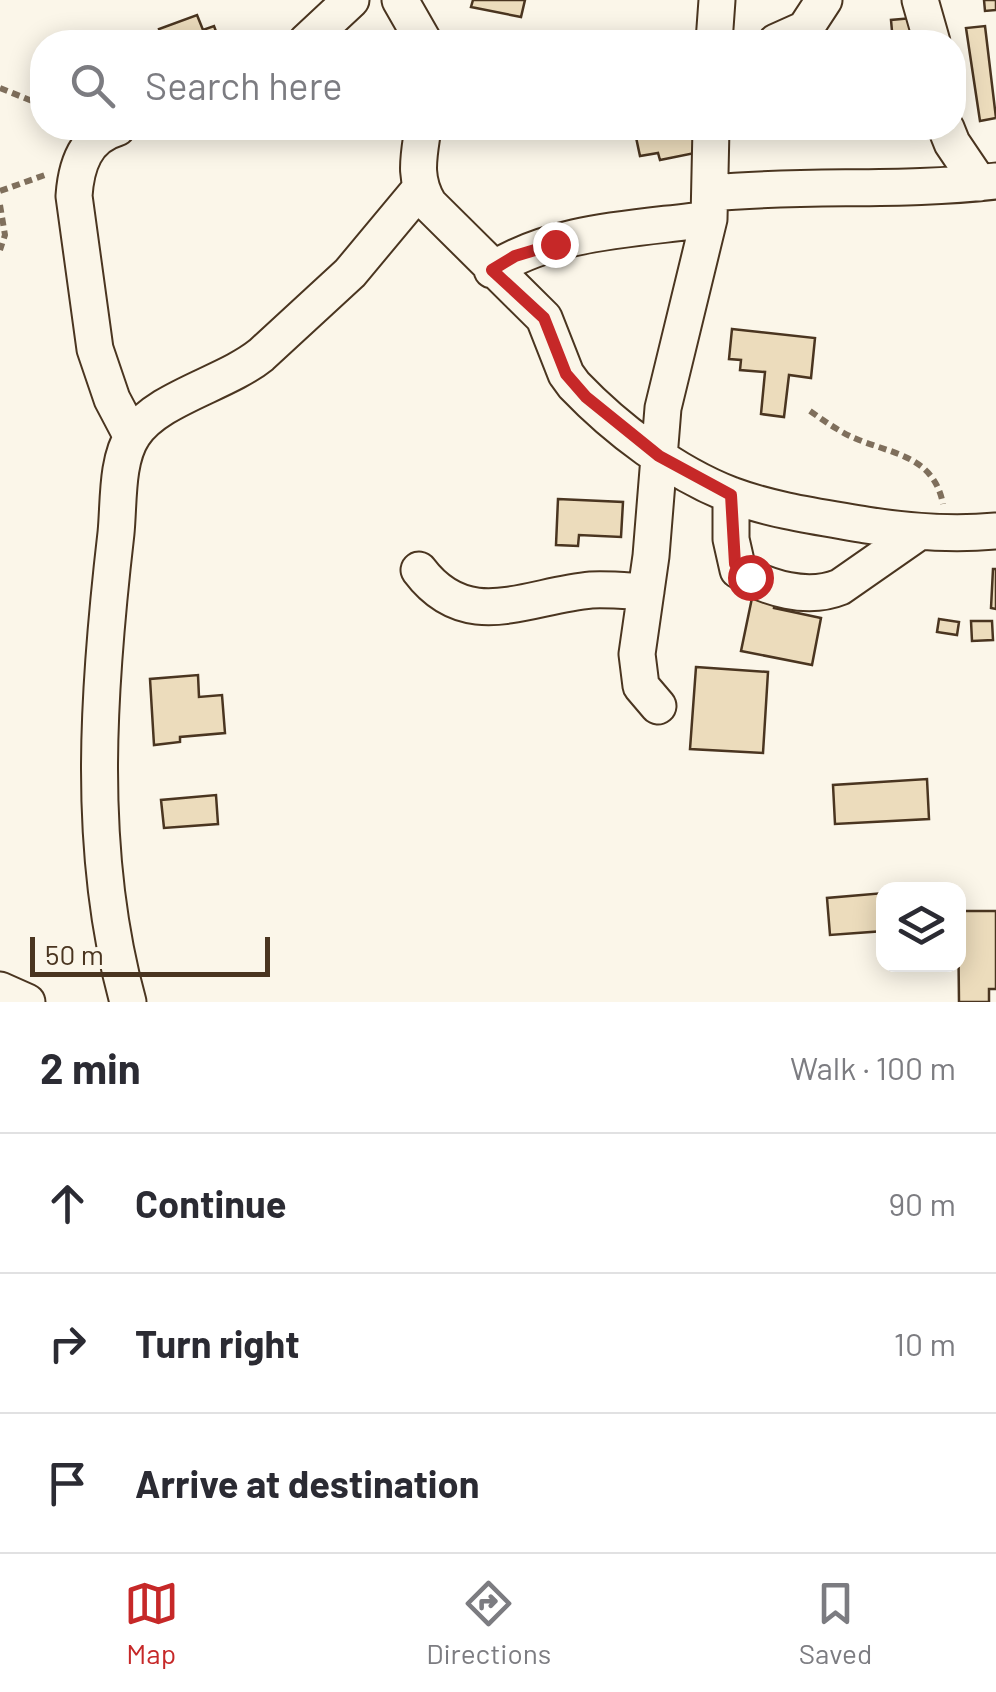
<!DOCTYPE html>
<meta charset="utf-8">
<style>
:root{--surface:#fff;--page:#f7f7f7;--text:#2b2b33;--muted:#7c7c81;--line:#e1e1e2;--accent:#c62828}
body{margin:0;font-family:Barlow,sans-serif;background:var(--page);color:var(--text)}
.controls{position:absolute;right:30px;bottom:30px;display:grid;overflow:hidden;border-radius:20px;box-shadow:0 5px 25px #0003}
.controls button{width:90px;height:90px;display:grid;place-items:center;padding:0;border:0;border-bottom:2px solid var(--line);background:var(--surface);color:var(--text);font:50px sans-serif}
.scale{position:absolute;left:30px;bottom:25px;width:240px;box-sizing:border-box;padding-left:10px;border:5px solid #4a3520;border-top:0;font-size:28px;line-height:35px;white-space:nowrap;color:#4a3520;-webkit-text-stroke:8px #fbf6e9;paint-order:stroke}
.stop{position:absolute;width:30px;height:30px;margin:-22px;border:8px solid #c62828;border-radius:50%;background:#fff}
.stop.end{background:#c62828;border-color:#fff;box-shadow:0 2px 10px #0008}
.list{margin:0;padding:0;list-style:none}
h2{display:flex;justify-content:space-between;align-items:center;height:130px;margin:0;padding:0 40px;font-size:42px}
h2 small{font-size:32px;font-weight:400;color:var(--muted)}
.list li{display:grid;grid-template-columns:65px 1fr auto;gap:30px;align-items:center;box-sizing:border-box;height:140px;padding:0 40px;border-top:2px solid var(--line)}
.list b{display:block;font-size:38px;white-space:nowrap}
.list em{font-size:32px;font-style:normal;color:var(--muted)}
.icon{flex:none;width:55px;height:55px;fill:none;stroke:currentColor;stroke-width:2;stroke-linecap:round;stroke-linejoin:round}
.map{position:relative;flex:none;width:996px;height:1002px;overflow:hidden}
.search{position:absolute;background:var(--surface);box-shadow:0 5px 25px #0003;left:30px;right:30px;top:30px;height:110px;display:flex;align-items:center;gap:25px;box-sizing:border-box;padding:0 35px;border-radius:40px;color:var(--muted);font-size:38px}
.sheet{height:550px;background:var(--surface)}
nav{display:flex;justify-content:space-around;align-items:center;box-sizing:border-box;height:140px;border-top:2px solid var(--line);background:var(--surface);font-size:28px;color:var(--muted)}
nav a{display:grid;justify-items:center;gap:5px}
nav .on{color:var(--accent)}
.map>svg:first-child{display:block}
</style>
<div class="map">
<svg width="996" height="1002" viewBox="0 0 996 1002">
<rect width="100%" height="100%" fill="#fbf6e9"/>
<path fill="#ecdcbc" stroke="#4a3520" stroke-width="2.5" d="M473,0H525L521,17L471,7Z
M984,0H996V10L985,11Z
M197,15L203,30L214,26L220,42H163L159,29Z
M912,18L914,42H893L891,20Z
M985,26L996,118L980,121L966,28Z
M526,35L566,38V42H525Z
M480,36L517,37V42H480Z
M634,128H704L695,153L660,160L658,153L640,156Z
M732,329L815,338L811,378L789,375L784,417L761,414L765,372L740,370L741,360L729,359Z
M558,499L623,502L621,537L579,535L578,546L556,545Z
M993,569H996V609L991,608Z
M752,598L775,602L774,608L821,618L812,665L741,651Z
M939,619L959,622L957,635L937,632Z
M971,621H992L993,640L972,641Z
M696,667L768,672L763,753L690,749Z
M198,675L199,697L222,695L225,733L180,737V742L154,745L150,679Z
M927,779L929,819L835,824L833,785Z
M216,795L218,824L164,828L161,800Z
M884,893V931L830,935L827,898Z
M958,911H996V989H989V1002H959Z"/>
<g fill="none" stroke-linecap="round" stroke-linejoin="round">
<defs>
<path id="minor" d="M400,0L424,42
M920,0L932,42
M306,42L351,0
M714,42L717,0
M776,42L805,29L824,0
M117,128C85,137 76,166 74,196L95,349L112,399L132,437
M423,128C419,156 413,178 429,204L544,318L566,374L574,385C616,429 674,473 731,495C774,511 820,517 866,525C910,532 952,535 996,531
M946,128L952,143L979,183
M711,193C806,184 901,192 996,181
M492,270C555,230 637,229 709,219
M731,495V539L738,570C767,589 808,600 840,587L919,532
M419,570C467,634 526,596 591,590C609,589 628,591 646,592
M658,706L641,686L637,654L651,556L663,408L709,219L711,128
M0,990L27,1002
M128,1002C86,850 98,688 116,533C119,503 116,461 133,435C157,398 225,384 261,355L350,273L420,189"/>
</defs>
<use href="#minor" stroke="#4a3520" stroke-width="39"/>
<path stroke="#7f6f5c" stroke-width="6" stroke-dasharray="8 5" stroke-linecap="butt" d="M0,88L42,105
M0,191L45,175
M0,205L5,235L0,250
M810,411C826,422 841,433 859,440C894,454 934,457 943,504"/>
<use href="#minor" stroke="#fbf6e9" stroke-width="35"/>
</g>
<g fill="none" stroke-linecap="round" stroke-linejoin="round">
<path stroke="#c62828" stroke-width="12" d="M555,244L515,256L492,270L544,318L566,374L586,397L659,456L731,495L735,564L742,573L750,577"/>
</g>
</svg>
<div class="controls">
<button><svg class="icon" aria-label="layers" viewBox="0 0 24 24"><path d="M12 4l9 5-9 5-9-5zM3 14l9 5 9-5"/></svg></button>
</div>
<div class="scale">50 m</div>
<div class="stop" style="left:750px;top:577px"></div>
<div class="stop end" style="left:555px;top:244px"></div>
<div class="search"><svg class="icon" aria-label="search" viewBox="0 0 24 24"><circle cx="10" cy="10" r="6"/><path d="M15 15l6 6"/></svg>Search here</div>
</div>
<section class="sheet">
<h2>2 min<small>Walk · 100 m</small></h2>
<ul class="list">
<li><svg class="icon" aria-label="ahead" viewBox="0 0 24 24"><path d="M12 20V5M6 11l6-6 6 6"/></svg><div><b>Continue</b></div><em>90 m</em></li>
<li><svg class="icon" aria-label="right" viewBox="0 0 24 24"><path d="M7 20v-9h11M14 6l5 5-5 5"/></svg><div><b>Turn right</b></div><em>10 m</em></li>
<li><svg class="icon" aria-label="arrive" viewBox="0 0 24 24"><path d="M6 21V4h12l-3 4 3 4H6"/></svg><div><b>Arrive at destination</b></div></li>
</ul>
</section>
<nav>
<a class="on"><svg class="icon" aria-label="map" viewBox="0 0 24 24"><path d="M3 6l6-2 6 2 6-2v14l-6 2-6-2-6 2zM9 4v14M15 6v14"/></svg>Map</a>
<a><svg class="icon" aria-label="directions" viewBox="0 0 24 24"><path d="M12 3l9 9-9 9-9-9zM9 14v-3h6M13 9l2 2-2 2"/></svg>Directions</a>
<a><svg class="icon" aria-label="saved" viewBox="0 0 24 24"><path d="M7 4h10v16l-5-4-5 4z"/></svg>Saved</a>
</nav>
